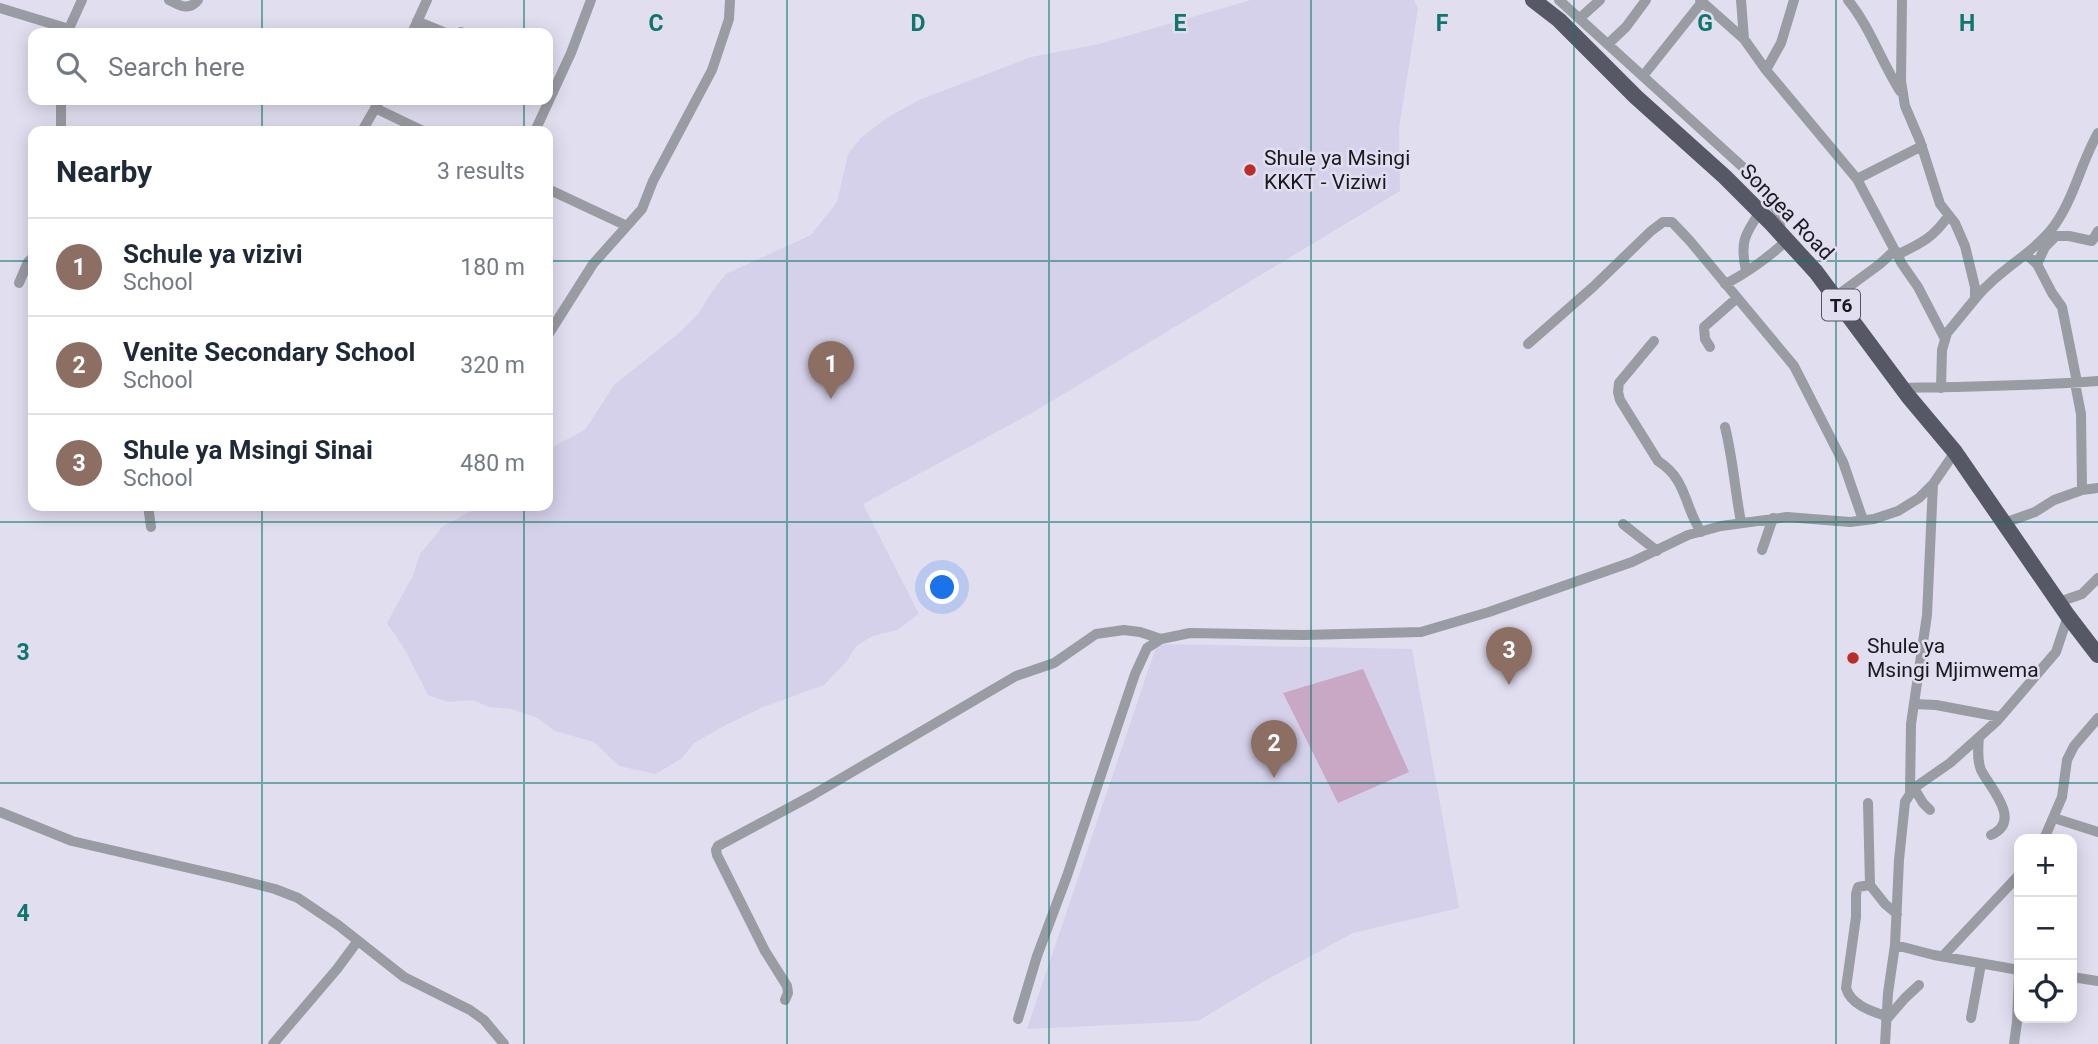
<!DOCTYPE html>
<meta charset="utf-8">
<style>
:root{--surface:#fff;--page:#f6f6f7;--text:#1f2937;--muted:#747a83;--line:#e0e1e3;--accent:#bc2d2a}
body{margin:0;font-family:Roboto,sans-serif;background:var(--page);color:var(--text)}
.controls{position:absolute;right:21px;bottom:21px;display:grid;overflow:hidden;border-radius:14px;box-shadow:0 4px 18px #0003}
.controls button{width:63px;height:63px;display:grid;place-items:center;padding:0;border:0;border-bottom:2px solid var(--line);background:var(--surface);color:var(--text);font:35px sans-serif}
.you{position:absolute;left:943px;top:588px;width:24px;height:24px;margin:-18px;border:5px solid #fff;border-radius:50%;background:#1a73e8;box-shadow:0 0 0 10px #1a73e833}
.badge{display:grid;place-items:center;width:46px;height:46px;border-radius:50%;background:var(--accent);color:#fff;font-size:23px;font-weight:700}
.pin{position:absolute;translate:-50% -58px;filter:drop-shadow(0 2px 4px #0008)}
.pin::after{content:'';position:absolute;top:37px;width:24px;height:21px;background:inherit;clip-path:polygon(0 0,100% 0,50% 100%)}
.list{margin:0;padding:0;list-style:none}
h2{display:flex;justify-content:space-between;align-items:center;height:91px;margin:0;padding:0 28px;font-size:30px}
h2 small{font-size:23px;font-weight:400;color:var(--muted)}
.list li{display:grid;grid-template-columns:46px 1fr auto;gap:21px;align-items:center;box-sizing:border-box;height:98px;padding:0 28px;border-top:2px solid var(--line)}
.list b{display:block;font-size:26px;white-space:nowrap}
.list p{margin:0;font-size:23px;white-space:nowrap;color:var(--muted)}
.list em{font-size:23px;font-style:normal;color:var(--muted)}
.icon{flex:none;width:38px;height:38px;fill:none;stroke:currentColor;stroke-width:2;stroke-linecap:round;stroke-linejoin:round}
.map{position:relative;flex:none;width:2098px;height:1044px;overflow:hidden}
.search{position:absolute;background:var(--surface);box-shadow:0 4px 18px #0003;left:28px;top:28px;width:525px;height:77px;display:flex;align-items:center;gap:18px;box-sizing:border-box;padding:0 24px;border-radius:14px;color:var(--muted);font-size:26px}
.panel{position:absolute;background:var(--surface);box-shadow:0 4px 18px #0003;left:28px;top:126px;width:525px;height:385px;border-radius:14px}
.map>svg:first-child{display:block}
</style>
<div class="map">
<svg width="2098" height="1044" viewBox="0 0 2098 1044">
<rect width="100%" height="100%" fill="#e1def0"/>
<path fill="#d5d1ea" d="M1251,0H1414L1418,8L1399,129L1400,191L1032,413L863,504L919,614L897,630L873,636L856,646L847,661L824,685L763,707L726,725L694,743L682,758L656,774L619,766L594,742L555,731L537,718L512,709L489,707L473,700L448,702L428,695L405,650L387,623L412,577L420,554L442,527L480,506H548V449L585,430L614,385L679,333L699,313L711,293L726,274L811,235L837,202L848,154L861,138L885,119L919,100L1031,57L1099,44Z
M1157,644L1412,649L1459,908L1353,933L1261,983L1198,1021L1027,1029Z"/>
<path fill="#c9a8c5" d="M1363,669L1409,772L1338,803L1283,693Z"/>
<g fill="none" stroke-linecap="round" stroke-linejoin="round">
<path stroke="#9a9ca3" stroke-width="10" d="M169,0C180,6 189,11 198,0
M1559,0L1757,180C1772,199 1779,208 1781,233
M1700,0L1744,39L1766,70L1857,179L1902,264L1918,287L1945,339
M1741,0L1744,39
M1848,0C1870,27 1881,61 1900,91
M1902,0L1901,81L1905,106L1920,141L1940,204L1955,223L1965,246L1975,287V299L1947,333L1942,350L1941,388
M0,8L69,29
M1580,18L1600,0
M417,21L446,33
M67,33L82,0
M412,33L427,0
M460,33L461,32
M1608,44L1626,27L1646,0
M1766,70L1781,43L1794,0
M1643,76L1702,2
M61,100V131
M375,108L423,131
M362,131L380,100
M535,131L571,53L591,0
M1857,179L1922,146
M548,189L627,226
M2026,254L2037,264L2052,293L2062,307L2077,382
M1897,255C1922,243 1933,238 1949,215
M2037,264L2045,247L2056,236H2069L2092,241L2098,231
M1746,271C1740,243 1744,235 1760,212
M19,283L28,262L33,257
M1725,284C1744,275 1772,255 1787,240
M1835,297L1880,264L1895,250
M1975,299C1998,270 2032,255 2054,226C2074,199 2081,162 2098,133
M548,335L593,264L642,209L653,181L712,70L729,19L730,0
M1654,341L1619,383L1618,392L1620,400L1658,461C1687,479 1684,506 1701,532
M1528,344L1593,287L1651,231L1663,222H1672L1690,241L1794,366L1843,462L1863,520
M1710,347L1705,339L1704,327L1737,298
M2075,383L2081,414L2082,490
M1902,388C1968,387 2033,386 2098,381
M1725,427C1733,459 1735,491 1741,522
M148,506L151,527
M2004,523L2035,512L2054,500L2082,490L2098,488
M1623,524L1657,551
M1762,550L1773,518
M2059,602L2082,594L2098,578
M1914,704L1936,705L2000,717
M1979,737C1978,748 1977,760 1981,770C1990,788 2023,821 1991,835
M1914,788L1923,803L1930,810
M1910,793L1911,724L1927,615L1933,484
M1868,803L1870,885L1885,904L1897,914
M0,812L72,841L232,878L275,889L298,898L338,925L404,977L470,1010L484,1020L504,1044
M2054,818L2098,832
M2044,839L2062,797L2067,760L2074,746L2098,718
M1870,885L1858,887L1856,894V917L1846,988C1851,1005 1871,1011 1886,1016
M1895,945L1934,955L2019,970
M1943,956L2019,875
M2072,977L2098,981
M785,1000L788,993L787,986L765,951L717,855L716,850L718,846L811,796L1016,676L1054,663L1096,634L1124,630L1140,632L1161,639
M1971,1018L1981,964
M1018,1019L1037,956L1067,876L1135,674L1147,648L1161,639L1190,633L1304,635L1421,632L1489,612L1632,562L1688,535L1721,526L1787,517L1850,522L1874,519L1898,511L1919,498L1933,484L1955,452
M1886,1020L1905,998L1919,985
M273,1044L337,969L357,942
M1885,1044L1888,993L1895,945L1899,860L1905,802L1914,788L1950,763L1997,721L2056,652L2068,616
M2014,1044L2017,1022L2019,970"/>
<path stroke="#565866" stroke-width="16" d="M1533,0L1559,20L1636,97L1725,177L1771,223L1816,272L1908,396L1955,452L2068,616L2098,655"/>
</g>
<path fill="none" stroke="#0f766e" stroke-width="2" stroke-opacity="0.55" d="M262,0V33M524,0V33M787,0V1044M1049,0V1044M1311,0V1044M1574,0V1044M1836,0V1044M262,100V131M524,100V131M0,261H33M548,261H2098M262,506V1044M524,506V1044M0,522H2098M0,783H2098"/>
<g fill="#bc2d2a" stroke="#e1def0" stroke-width="2.5">
<circle cx="1250" cy="170" r="7"/>
<circle cx="1853" cy="658" r="7"/>
</g>
<g text-anchor="middle" stroke-width="5" stroke-linejoin="round" paint-order="stroke">
<rect fill="#e1def0" stroke="#56545e" stroke-width="2" x="1822" y="289.5" width="38" height="31" rx="5"/>
<g font-size="19" font-weight="bold" fill="#1b1920">
<text x="1841" y="312">T6</text>
</g>
<g font-size="21" fill="#1b1920" stroke="#e1def0" text-anchor="start">
<text x="1264" y="165">Shule ya Msingi<tspan x="1264" dy="24">KKKT - Viziwi</tspan></text>
<text x="1867" y="653">Shule ya<tspan x="1867" dy="24">Msingi Mjimwema</tspan></text>
</g>
<g font-size="21" fill="#1b1920" stroke="#e1def0">
<text transform="translate(1787 212) rotate(46)" y="7">Songea Road</text>
</g>
</g>
<g font-size="23" text-anchor="middle" font-weight="bold" fill="#0f766e" stroke="#e1def0" stroke-width="5" stroke-linejoin="round" paint-order="stroke">
<text x="656" y="31">C</text>
<text x="918" y="31">D</text>
<text x="1180" y="31">E</text>
<text x="1442" y="31">F</text>
<text x="1705" y="31">G</text>
<text x="1967" y="31">H</text>
<text x="23" y="660">3</text>
<text x="23" y="921">4</text>
</g>
</svg>
<div class="controls">
<button>+</button>
<button>−</button>
<button><svg class="icon" aria-label="locate" viewBox="0 0 24 24"><circle cx="12" cy="12" r="6"/><path d="M12 2v4M12 18v4M2 12h4M18 12h4"/></svg></button>
</div>
<div class="you"></div>
<div class="pin badge" style="left:831px;top:399px;background:#8d6e63">1</div>
<div class="pin badge" style="left:1274px;top:778px;background:#8d6e63">2</div>
<div class="pin badge" style="left:1509px;top:685px;background:#8d6e63">3</div>
<div class="search"><svg class="icon" aria-label="search" viewBox="0 0 24 24"><circle cx="10" cy="10" r="6"/><path d="M15 15l6 6"/></svg>Search here</div>
<section class="panel">
<h2>Nearby<small>3 results</small></h2>
<ul class="list">
<li><span class="badge" style="background:#8d6e63">1</span><div><b>Schule ya vizivi</b><p>School</p></div><em>180 m</em></li>
<li><span class="badge" style="background:#8d6e63">2</span><div><b>Venite Secondary School</b><p>School</p></div><em>320 m</em></li>
<li><span class="badge" style="background:#8d6e63">3</span><div><b>Shule ya Msingi Sinai</b><p>School</p></div><em>480 m</em></li>
</ul>
</section>
</div>
